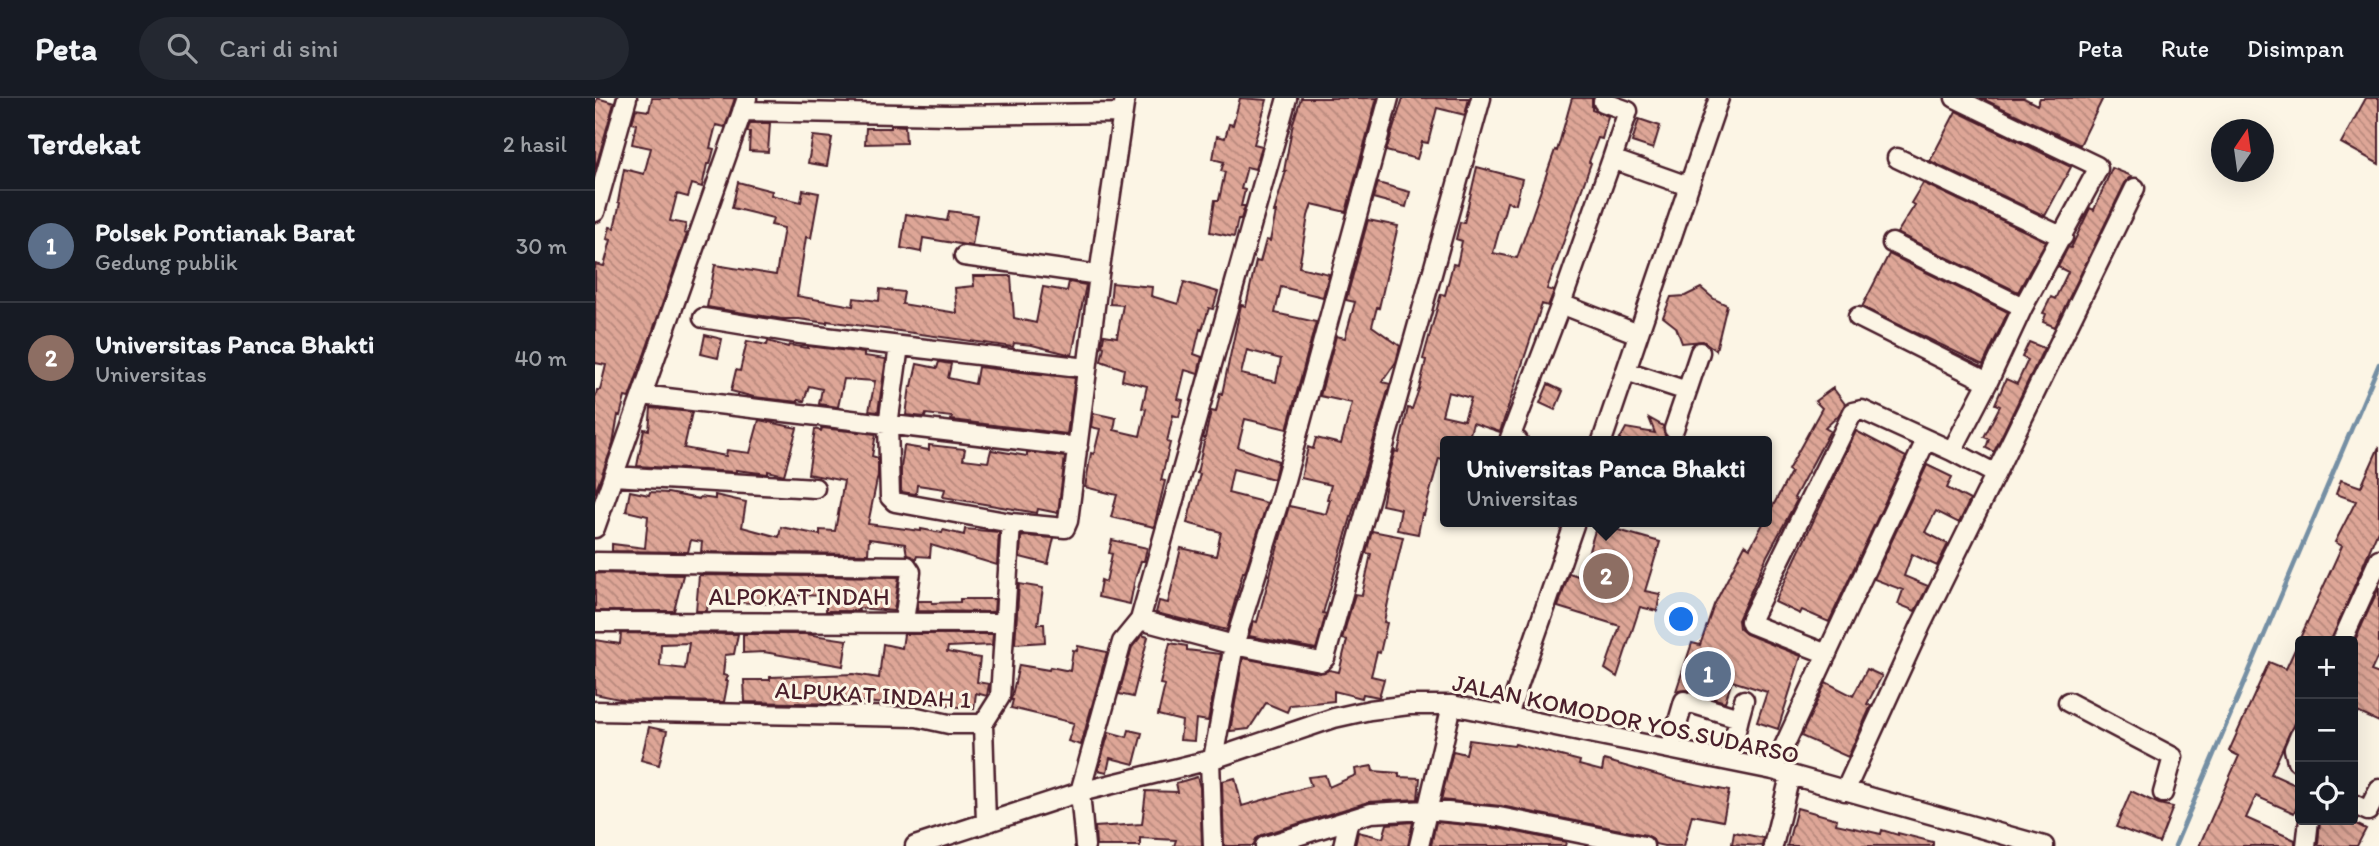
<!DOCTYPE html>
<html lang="id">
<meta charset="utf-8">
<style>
:root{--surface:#171b24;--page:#242831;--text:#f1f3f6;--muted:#9ea1a6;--line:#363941;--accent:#a6949b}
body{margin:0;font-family:Itim,sans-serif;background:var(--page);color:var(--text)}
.controls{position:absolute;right:21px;bottom:21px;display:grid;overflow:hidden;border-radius:7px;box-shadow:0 7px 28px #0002}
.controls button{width:63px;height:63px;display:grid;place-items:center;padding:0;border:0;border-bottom:2px solid var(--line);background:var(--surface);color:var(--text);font:35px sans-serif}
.compass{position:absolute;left:1616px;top:21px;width:63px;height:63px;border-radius:50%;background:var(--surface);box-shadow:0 7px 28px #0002;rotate:13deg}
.you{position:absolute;left:1087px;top:522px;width:24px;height:24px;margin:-18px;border:5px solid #fff;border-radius:50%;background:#1a73e8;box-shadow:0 0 0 10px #1a73e833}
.badge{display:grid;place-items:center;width:46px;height:46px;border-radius:50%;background:var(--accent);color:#fff;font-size:23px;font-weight:700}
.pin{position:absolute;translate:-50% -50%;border:4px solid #fff;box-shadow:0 2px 7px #0006}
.popup{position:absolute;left:845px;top:338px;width:332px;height:91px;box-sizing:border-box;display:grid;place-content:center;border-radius:7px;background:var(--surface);filter:drop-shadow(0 2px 5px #0005);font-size:23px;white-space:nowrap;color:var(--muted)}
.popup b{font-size:26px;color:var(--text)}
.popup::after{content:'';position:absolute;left:50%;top:100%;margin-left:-14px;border:14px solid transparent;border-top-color:var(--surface)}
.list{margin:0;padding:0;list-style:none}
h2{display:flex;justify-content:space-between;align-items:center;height:91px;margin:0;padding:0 28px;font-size:30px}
h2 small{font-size:23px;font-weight:400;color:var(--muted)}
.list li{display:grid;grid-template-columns:46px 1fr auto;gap:21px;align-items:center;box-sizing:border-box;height:112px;padding:0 28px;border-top:2px solid var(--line)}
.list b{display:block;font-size:26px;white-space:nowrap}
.list p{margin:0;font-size:23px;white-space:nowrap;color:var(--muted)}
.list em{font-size:23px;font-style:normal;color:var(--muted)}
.icon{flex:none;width:38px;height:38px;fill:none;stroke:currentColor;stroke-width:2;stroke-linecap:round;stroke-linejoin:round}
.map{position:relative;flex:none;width:1784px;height:748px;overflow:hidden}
header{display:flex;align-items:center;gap:42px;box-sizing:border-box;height:98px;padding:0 35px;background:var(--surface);border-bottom:2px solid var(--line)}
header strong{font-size:33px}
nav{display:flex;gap:38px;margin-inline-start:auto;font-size:24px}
.search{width:490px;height:63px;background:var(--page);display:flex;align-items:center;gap:18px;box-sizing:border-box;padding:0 24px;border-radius:38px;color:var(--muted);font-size:26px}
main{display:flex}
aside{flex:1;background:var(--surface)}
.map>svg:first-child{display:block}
</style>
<header>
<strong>Peta</strong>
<div class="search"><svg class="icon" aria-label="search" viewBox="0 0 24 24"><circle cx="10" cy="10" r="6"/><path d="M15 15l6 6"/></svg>Cari di sini</div>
<nav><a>Peta</a><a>Rute</a><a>Disimpan</a></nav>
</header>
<main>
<aside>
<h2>Terdekat<small>2 hasil</small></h2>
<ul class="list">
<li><span class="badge" style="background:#5c6f8a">1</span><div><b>Polsek Pontianak Barat</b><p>Gedung publik</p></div><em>30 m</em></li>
<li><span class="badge" style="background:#8d6e63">2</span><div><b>Universitas Panca Bhakti</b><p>Universitas</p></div><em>40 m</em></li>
</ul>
</aside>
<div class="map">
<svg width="1784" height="748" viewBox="0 0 1784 748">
<defs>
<pattern id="building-back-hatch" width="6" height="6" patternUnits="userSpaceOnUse" patternTransform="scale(1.75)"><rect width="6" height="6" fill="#dea697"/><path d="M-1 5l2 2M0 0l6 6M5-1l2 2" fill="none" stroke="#b6877b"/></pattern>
</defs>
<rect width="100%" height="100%" fill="#fcf5e5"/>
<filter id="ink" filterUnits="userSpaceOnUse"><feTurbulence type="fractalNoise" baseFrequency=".0143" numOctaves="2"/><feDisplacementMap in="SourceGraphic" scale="14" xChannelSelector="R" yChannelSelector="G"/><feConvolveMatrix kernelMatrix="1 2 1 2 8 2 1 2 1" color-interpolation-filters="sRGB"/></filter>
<g filter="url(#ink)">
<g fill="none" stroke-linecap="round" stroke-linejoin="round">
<path stroke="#758fa4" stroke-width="4.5" d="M1580,748L1784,266"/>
</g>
<path fill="url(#building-back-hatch)" stroke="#4a1f2b" stroke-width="2" fill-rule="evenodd" d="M2,0L19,5L0,72V7Z
M57,0H140L130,29L121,27L115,50L119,51L115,66H112L107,89L97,86L93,99L82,96L75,123L91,126L89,135L92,136L34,300L30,299L25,318L23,317L18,346L0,395V300L2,292H5L11,267L0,265V166L9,168L16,142L12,141L15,129L19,130L25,105L23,104L29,71L49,76L56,50L37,46L41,26L37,25L41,11L54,13Z
M645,0L672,2L659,46L667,48L660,71L652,69L646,91L650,92L646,108H650L646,121H643L639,139L615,134L620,102H624L630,74L626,73L629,64L618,61L622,38L630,40L634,26L638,27Z
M706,0H782L751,114L717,106L713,118L704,169L734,176L728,199L686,189L680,215L721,224L692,331L650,321L643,349L683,363L679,381L638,371L633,395L672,405L650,474H648L632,532L561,515L564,503L573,505L586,450L621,458L626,434L592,425L605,376L602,375L616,313L621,314L625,295L627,296L646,207L651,208L661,163L665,164L671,142L675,143L681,114H679L691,73H689L698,25ZM652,252L686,261L681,284L646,276Z
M808,0H874L870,17L842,10L833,45L827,44L822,61L791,53Z
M977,0H997V12L1013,18L1007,41L1003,40L994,64L996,65L952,191L959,193L953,208L947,206L905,334L878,325L873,343L852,338L847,361L844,360L829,417L827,416L823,436L802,432L806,411L787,407L792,381L800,353L803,354L813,310L817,311L824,291L831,262L828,261L846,196L850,197L858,166L862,167L867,143L861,141L865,124L869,125L882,69L927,81L921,106L912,104L898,155L922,160L960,52L962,53ZM853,294L876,300L869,322L847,317Z
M1386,0H1429L1442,7L1445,0H1508L1485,47Z
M1771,0H1784V66L1746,45Z
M1361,13L1476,69L1450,118L1335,63Z
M1044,21L1065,28L1058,51L1037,44Z
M155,25H175L173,54L154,53L155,34H152Z
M296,27L310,28L311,45L270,46L271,30H296Z
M218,38L237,40L232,68L213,65Z
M1517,70L1537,78L1530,85L1460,229L1448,224L1451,216L1448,215L1456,199L1460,201L1473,174L1463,169L1473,149L1476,150L1495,110L1499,112Z
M143,84L177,93L176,97L206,104L208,92L224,95L216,140L211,139L202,198L258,208L259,200L284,203L285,191L309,194L307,206L362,215L360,190L379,188L378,178H416L419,220L441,225L448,189L472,193L474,184L491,187L477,257L437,247L419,245L418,249L232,223V225L204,221H187L112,209L120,167L181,177L189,130L176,127L178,120L137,110Z
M783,85L815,94L811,109L778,100Z
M1328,85L1451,143L1423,194L1302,135L1320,107L1316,105Z
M354,113L382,117L377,148L328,140L326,154L306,150L311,116L352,123Z
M773,122L803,128L784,210L782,209L777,228L805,248L801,264L787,284L795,286L728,515L731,516L721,551L654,538L658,523L662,524L694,408L731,416L735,402L732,401L736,387L706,380L713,349L718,351L721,340L746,346L757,305L725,298L741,238L750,240L760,204L751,202Z
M1294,156L1413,214L1388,267L1267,209Z
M589,184L623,194L618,211L614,210L607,232L605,231L599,256L607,259L603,276L590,272L583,301L588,302L584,319L578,317L572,344L575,345L566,382L570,383L559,429L516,419L522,397L490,389L496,355L499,356L505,331L496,329L498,315L521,320L519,332L545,338L551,311L547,310L552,288L527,282L529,271L506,263L509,249L507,248L509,237L522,239L528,207L515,206L517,185L557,189L556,198L583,206Z
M1106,190L1119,201L1132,207L1121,252L1108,243L1087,245L1081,229L1068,219L1076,199L1090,198Z
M110,237L127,241L123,260L106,256Z
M152,243L172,247L173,243L193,249L194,247L213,250V248L269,255V258L291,261L283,314L274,313L280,283L249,281L243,309L224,306L227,291L214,288L209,303L203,302V304L159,299L136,293L141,272L145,273Z
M1434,244L1449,250L1399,354L1391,350L1394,341L1389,339L1405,308L1400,306L1411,281L1422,286L1433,262L1427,259Z
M344,264L356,266L353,280L380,286L383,269L480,280L472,336L356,322L357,319L331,316L330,319L311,317L315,288H317L322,266L342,270Z
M953,286L968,293L960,312L945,305Z
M1238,290L1250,306L1243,318L1230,330L1235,333L1199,400L1202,402L1172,458L1143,522L1144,530L1151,536L1206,558L1183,631L1162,624L1172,594L1137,583L1130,604L1092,592L1081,593L1097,545L1105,547L1119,507L1150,447L1155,450L1169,424H1172V419L1196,374L1193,372L1227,310L1220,303Z
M56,310L97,314L89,350L131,358L132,352L155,355L164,322L202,330L189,377L173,373V376L141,372V374L42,368L49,331L54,332Z
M1054,320L1068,328L1070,338L1075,341L1081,342L1087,339L1093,343H1024L1031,330L1060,335Z
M227,330L281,336L277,358L283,360V377L273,426L326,433V431L347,435L348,432L369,437L370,431L404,434L402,467L336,447L335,459L322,458L321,461L312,457L310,446L274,441L273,456L106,454L107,444L96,442L93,454L17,453V446L50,450L53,418L31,413L35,393L54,397L55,394L73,395L104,401L105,399L120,401V397L151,404L147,429L184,439L186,429L225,437V432L240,433L249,383L213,376L220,331L226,333Z
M1261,333L1311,359L1234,524L1207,512L1205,516L1180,504Z
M334,347L370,351L368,361L393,364L396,352L432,358V354L470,359L463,415L443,411L442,415L348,399L350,391L322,387L321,396L306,394V370L309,348L334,352Z
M1784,349V430L1736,543H1705V612L1676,676L1705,689V701L1699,715L1661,698L1651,720L1700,742V748H1604L1644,658L1634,653L1674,564L1691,571L1747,448L1740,444L1761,403L1741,396L1746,382L1766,389Z
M1332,367L1357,379L1352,390L1375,402L1364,425L1341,413L1330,434L1353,446L1342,468L1317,456L1309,478L1333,488L1320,513L1303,506L1308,492L1279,481Z
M1002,426L1065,444L1050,493L1065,496L1062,513L1045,509L1022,579L1010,571L1025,528L963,509L974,475L986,479Z
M777,433L808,439L793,504L789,524L792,525L785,555L782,554L776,578L789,581L784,599L768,596L767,600L739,593V603L695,607L692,614L671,605L654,631L635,633L648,560L724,575L734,572L744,574L752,542L747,541L760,496L767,497L776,456L771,455Z
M429,438L459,440L453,466L425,459L426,439Z
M517,442L552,450L549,463H546L540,481L535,506L503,499L506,482L511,484L517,456L514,455Z
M0,475L88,477L79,513H0Z
M104,477L304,479L299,513L263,510L264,513H231V498L203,497V507L113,503L112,513H101Z
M424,486L448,490L443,526H449L450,544L420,546Z
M1784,489V556L1776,573L1784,576V624L1758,612V547Z
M365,501H400L399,514L322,513L323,503H337V505L365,504Z
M26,535L143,536L139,556L130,557L128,577L133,578L131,583H133L129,604L29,602L0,596V542L25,546ZM94,545L90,571L65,568L66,546Z
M148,536H211L252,542L248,568L169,554L148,555Z
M309,536H398L397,547L353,549L352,554L385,560L382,584L394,586L392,598L381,595L379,611L321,603L320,608L254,603V606L150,604L149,582H175V579L259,576L284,580L288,546L307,550Z
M547,537L553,539L538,599L524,596L537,549Z
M575,545L592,548V552L626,556L613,623L601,621L599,643L585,642L587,623L563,617L570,587L565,586Z
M483,548L512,554L486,647L473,643L479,625L416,610L418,602H416L424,567L454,572L455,569L475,573L478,552L482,553Z
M1272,571L1287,578L1272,606L1276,608L1253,659L1206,638L1231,584L1258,598Z
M54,629L72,633L64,667L46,662Z
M534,632L547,635L539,666L515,660L512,674L503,672L514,634L532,639Z
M874,642L919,648L920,646L985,663L984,667L1007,673L1009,662L1076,681L1134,693L1128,723L1097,717L1089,748H1069L1060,746L1057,740L1051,737L906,708L846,702L858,653L871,656Z
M777,668L778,673L804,675V679L825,680L823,701L773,704L667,737L661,741L658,748H629L627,683L640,680L647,708L716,688L713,679L730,677L734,689L761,677L760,671Z
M602,679L605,689L607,748H579L581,742L545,740V748H501L500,729L547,726L551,693L583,694L581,685Z
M1536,693L1564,706L1578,709L1564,745L1521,729Z
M1202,710L1242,721L1241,726L1286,736L1287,732L1303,737V735L1338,744V748H1192Z
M1725,722H1753L1771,731L1762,748H1725L1723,747Z
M818,724L813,748H760L763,734L788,740L792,726Z
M841,724L902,730L971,744L970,748H836Z
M1139,734L1168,740L1167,748L1137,746Z"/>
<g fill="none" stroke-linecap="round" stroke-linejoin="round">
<defs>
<path id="minor" d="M1008,4L1033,13L1017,61L1093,88
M147,13L355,17L527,15
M1302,60L1468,139
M0,114L32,0
M1297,145L1428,209
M369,158L504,177
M966,206L1043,236
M1263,219L1393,284
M108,220L205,236L492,270
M304,248L293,327L295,399L300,404L416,425L470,430L473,423L504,177L530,0
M1031,273L1092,293L1105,254
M47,297L483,349
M1079,331L1092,293
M923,343L915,340L966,206L1017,61
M1007,343L1124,0
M1357,353L1393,284L1428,209L1503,71L1502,68L1360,0
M18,378L220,390
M1398,381L1540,90
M0,430L152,0
M0,464L312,468L316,474L309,523
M545,522L639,547L726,564L730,560L886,0
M0,524L408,525
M1747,543L1784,461
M1232,556L1156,526L1155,523L1258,314L1267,312L1357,353L1397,374L1398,381L1326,527L1250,693
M1473,604L1578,659L1568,695
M0,613L322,619L354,626H388L405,599L416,425
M913,617L980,424
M1144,620L1149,602
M388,626L391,725
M1705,637L1699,651L1702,663L1705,665
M1075,651L1089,603L1144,620L1134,663
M618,661L639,547L686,397L794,0
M615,662L618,748
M1178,672L1331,342
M1758,706L1773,713L1784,691
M320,748L485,694L615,662L739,620L775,612L814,607H857L1178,672L1449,748
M490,748L485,694L527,544L545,522L692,0
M670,748L776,715L832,712L904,719L1049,748
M748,748L754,722
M824,748L857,607
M1178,748L1195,678
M1711,748L1714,722"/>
</defs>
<use href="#minor" stroke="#4a1f2b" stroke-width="23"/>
<use href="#minor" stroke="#fcf5e5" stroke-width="18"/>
</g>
</g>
<g text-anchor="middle" stroke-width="6" stroke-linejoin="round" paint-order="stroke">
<g font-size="24" fill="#4a1f2b" stroke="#fcf5e5">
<text x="204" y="507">ALPOKAT INDAH</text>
<text transform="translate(278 597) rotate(3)" y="8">ALPUKAT INDAH 1</text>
<text transform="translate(1031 621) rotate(12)" y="8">JALAN KOMODOR YOS SUDARSO</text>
</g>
</g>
</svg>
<div class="controls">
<button>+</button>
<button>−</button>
<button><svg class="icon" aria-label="locate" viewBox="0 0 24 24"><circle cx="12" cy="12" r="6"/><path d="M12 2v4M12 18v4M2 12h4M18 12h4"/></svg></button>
</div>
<svg class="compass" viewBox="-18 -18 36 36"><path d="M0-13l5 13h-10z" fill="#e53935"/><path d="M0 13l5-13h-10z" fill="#9ea1a6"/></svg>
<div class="you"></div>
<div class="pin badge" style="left:1113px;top:576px;background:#5c6f8a">1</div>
<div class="pin badge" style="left:1011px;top:478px;background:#8d6e63">2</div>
<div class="popup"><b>Universitas Panca Bhakti</b>Universitas</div>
</div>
</main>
